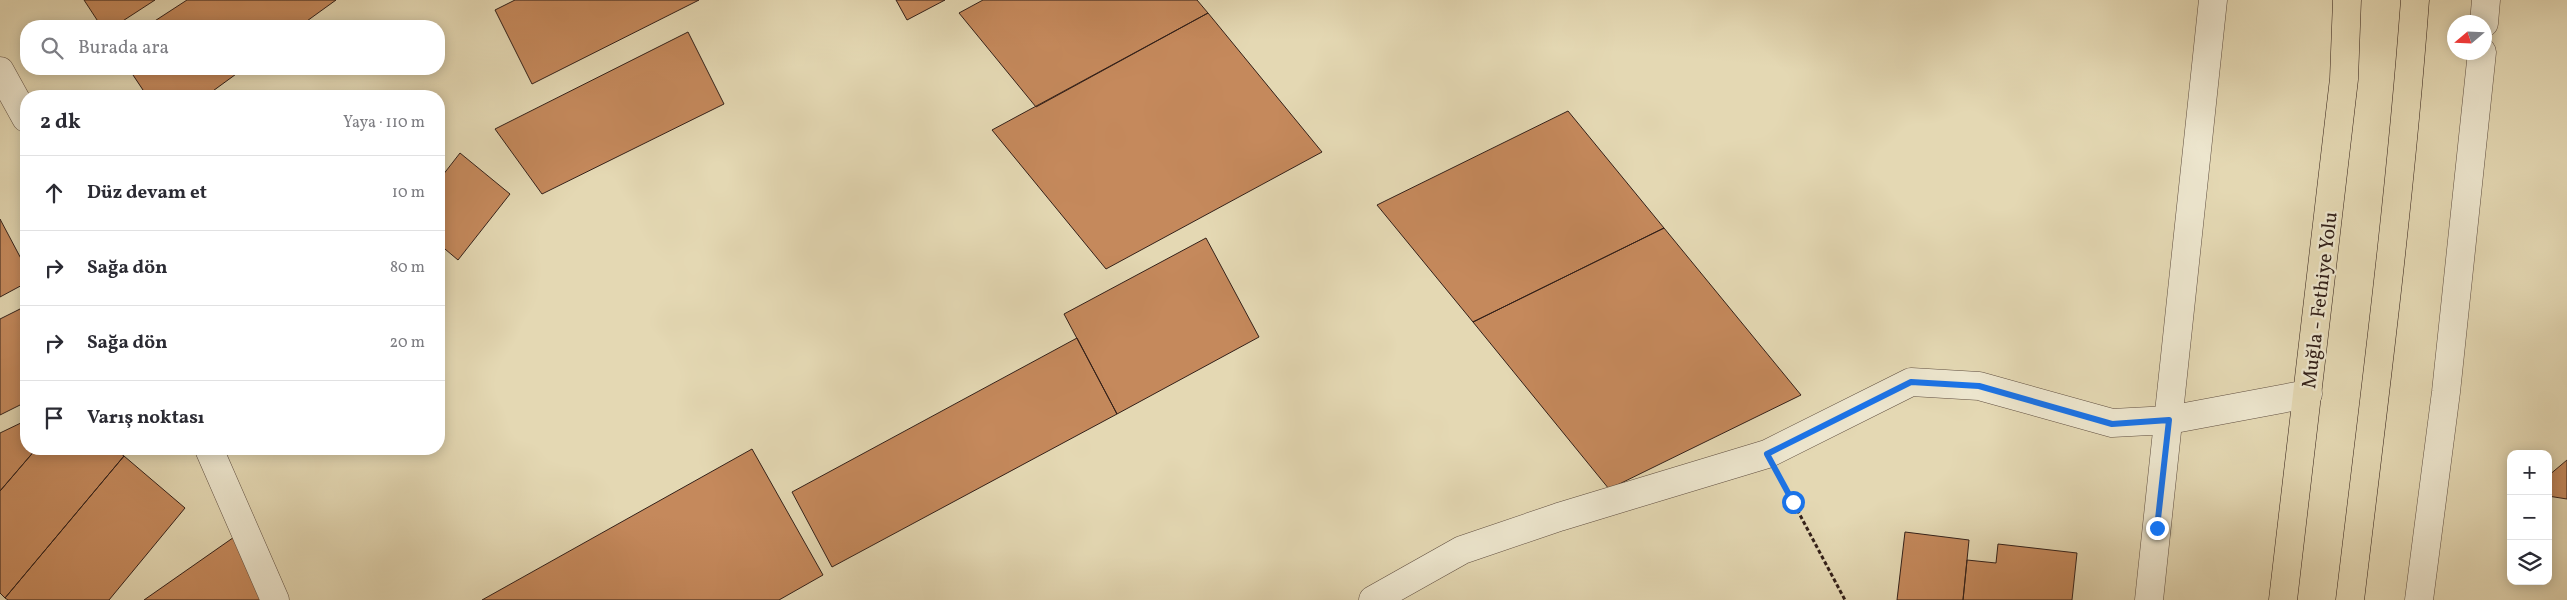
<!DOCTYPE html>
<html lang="tr">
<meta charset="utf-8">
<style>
:root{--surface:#fff;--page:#f2f2f3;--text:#2b2b33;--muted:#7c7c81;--line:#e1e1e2}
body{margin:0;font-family:Vollkorn,serif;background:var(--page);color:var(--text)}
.controls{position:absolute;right:15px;bottom:15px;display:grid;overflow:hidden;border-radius:10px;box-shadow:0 2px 12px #0003}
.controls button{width:45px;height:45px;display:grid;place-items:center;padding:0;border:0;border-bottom:1px solid var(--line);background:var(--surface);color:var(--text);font:25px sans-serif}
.compass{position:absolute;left:2447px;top:15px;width:45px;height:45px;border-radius:50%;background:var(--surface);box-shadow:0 2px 12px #0003;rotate:251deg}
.stop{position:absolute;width:15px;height:15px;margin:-11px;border:4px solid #1a73e8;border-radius:50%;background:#fff}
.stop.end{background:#1a73e8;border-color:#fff;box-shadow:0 1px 5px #0008}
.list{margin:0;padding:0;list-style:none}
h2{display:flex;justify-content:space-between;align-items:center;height:65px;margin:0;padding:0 20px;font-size:21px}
h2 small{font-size:16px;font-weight:400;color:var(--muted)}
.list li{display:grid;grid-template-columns:32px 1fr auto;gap:15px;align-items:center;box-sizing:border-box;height:75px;padding:0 20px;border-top:1px solid var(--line)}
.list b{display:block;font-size:19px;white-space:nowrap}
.list em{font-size:16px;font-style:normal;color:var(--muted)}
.icon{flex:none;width:28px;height:28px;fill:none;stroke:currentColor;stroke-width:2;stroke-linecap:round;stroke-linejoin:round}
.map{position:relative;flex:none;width:2567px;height:600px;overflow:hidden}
.search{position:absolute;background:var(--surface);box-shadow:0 2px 12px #0003;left:20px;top:20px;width:425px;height:55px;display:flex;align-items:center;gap:12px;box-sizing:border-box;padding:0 18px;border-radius:20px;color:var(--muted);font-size:19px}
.panel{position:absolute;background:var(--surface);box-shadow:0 2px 12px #0003;left:20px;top:90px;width:425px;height:365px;border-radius:20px}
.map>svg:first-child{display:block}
</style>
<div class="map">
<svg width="2567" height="600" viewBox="0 0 2567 600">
<rect width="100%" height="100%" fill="#e4d8b3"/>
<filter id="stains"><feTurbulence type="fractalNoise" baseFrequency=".004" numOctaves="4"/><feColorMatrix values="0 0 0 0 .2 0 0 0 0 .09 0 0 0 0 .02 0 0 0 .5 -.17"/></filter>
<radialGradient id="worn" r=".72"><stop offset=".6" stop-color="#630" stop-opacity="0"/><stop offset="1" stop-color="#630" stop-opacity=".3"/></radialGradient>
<path fill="#c5895c" stroke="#332019" d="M84,0H155L115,26H101Z
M187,0H336L300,26H147Z
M515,0H699L532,84L495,10Z
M896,0H945L907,20Z
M983,0H1197L1208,13L1036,107L959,13Z
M1208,13L1322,152L1106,269L992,130Z
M688,32L724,104L542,194L495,129Z
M129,69H243L206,96H147Z
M1568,111L1664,228L1473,322L1377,205Z
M460,153L510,194L458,260L439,244V180Z
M0,219L26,268V283L0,297Z
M1664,228L1801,395L1609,489L1473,322Z
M1206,238L1259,337L1117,414L1064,314Z
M26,306V402L0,415V319Z
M1077,338L1117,414L832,567L792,492Z
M25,421L26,449H36L0,491V433Z
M36,449H115L124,456L5,598L0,593V491Z
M752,449L823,575L779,600H482Z
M124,456L185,508L109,600H8L5,598Z
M2567,460V499L2548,496V476Z
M1905,532L1969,540L1963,600H1897Z
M237,535L269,600H144Z
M1998,544L2077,553L2072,600H1963L1967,560L1996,563Z"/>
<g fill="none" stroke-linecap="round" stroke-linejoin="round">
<defs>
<path id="minor" d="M2484,23L2486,0
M0,71L26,118
M209,449L275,600
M1373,600L1462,550L1559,517L1767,454L1911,382L1979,386L2112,423L2169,420L2308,394
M2149,600L2213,0
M2419,600L2446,392L2482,52"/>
<path id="highway" d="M2283,600L2344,79L2347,0
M2350,600C2374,400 2400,201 2415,0"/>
</defs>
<use href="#minor" stroke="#5f4e40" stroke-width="29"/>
<use href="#highway" stroke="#332019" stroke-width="29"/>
<path stroke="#332019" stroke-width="3" stroke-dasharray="4 2.5" stroke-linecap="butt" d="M1782,481L1845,600"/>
<use href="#minor" stroke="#ede6ce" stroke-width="28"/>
<use href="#highway" stroke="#e4d8b3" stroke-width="28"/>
</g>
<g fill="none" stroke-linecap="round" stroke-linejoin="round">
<path stroke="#1a73e8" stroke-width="6" d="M1793,502L1767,454L1911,382L1979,386L2112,424L2169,420L2157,528"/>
</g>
<g text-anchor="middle" stroke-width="4.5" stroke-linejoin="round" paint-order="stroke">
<g font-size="20" fill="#332019" stroke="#ede6ce">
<text transform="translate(2319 300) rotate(-83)" y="7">Muğla - Fethiye Yolu</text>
</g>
</g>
<rect width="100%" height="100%" filter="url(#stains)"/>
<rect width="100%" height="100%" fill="url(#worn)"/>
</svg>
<div class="controls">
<button>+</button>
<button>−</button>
<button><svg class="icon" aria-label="layers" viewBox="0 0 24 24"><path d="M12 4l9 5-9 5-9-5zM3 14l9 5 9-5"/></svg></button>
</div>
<svg class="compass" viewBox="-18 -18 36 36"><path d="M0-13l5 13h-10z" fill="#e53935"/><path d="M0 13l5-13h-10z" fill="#7c7c81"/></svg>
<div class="stop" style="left:1793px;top:502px"></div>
<div class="stop end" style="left:2157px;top:528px"></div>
<div class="search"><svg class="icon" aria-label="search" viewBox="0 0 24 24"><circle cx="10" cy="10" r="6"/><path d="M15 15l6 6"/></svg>Burada ara</div>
<section class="panel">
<h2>2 dk<small>Yaya · 110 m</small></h2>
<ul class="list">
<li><svg class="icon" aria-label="ahead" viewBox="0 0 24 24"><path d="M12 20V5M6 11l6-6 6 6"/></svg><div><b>Düz devam et</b></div><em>10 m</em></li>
<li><svg class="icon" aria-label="right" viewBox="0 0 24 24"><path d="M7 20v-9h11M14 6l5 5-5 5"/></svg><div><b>Sağa dön</b></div><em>80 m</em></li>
<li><svg class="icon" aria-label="right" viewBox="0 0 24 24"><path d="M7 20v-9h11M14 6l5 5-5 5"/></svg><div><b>Sağa dön</b></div><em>20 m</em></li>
<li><svg class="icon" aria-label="arrive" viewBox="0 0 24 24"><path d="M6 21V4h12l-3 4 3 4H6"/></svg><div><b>Varış noktası</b></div></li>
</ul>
</section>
</div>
